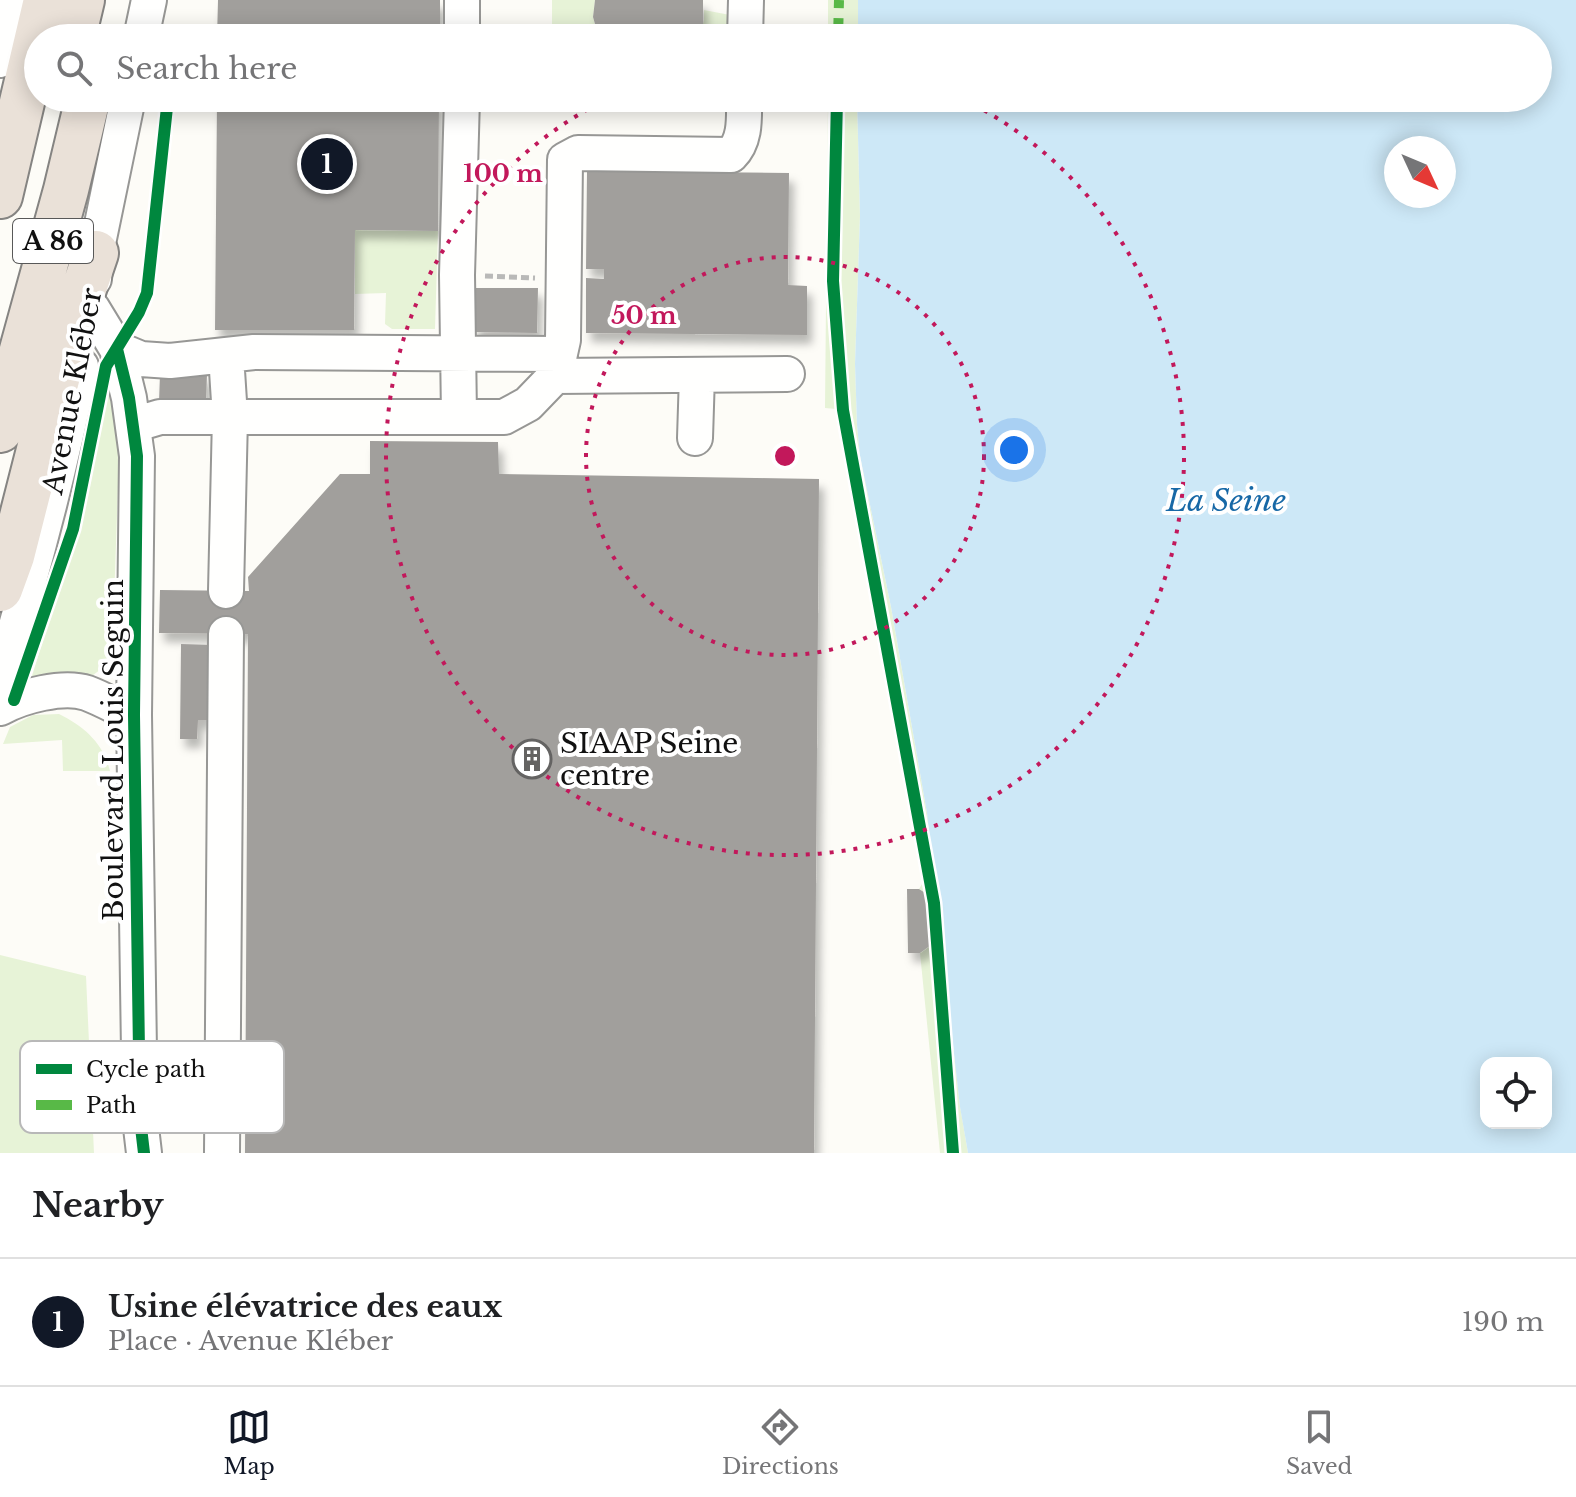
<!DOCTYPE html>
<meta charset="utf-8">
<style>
:root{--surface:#fff;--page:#f2f2f2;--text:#202124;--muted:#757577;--line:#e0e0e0;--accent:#111827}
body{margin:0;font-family:"Libre Baskerville",serif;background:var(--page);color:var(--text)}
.controls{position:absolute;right:24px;bottom:24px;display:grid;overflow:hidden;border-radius:16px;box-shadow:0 4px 20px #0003}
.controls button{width:72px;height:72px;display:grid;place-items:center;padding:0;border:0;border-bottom:2px solid var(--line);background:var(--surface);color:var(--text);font:40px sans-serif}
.compass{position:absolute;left:1384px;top:136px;width:72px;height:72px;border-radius:50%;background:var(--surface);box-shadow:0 4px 20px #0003;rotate:134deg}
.you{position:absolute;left:1014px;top:450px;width:28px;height:28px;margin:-20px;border:6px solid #fff;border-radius:50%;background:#1a73e8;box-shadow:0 0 0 12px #1a73e833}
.badge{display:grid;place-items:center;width:52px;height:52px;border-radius:50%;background:var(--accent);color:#fff;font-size:26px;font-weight:700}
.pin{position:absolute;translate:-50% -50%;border:4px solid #fff;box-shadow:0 2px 8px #0006}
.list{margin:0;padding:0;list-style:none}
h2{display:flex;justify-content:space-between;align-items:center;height:104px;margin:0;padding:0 32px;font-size:34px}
h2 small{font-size:26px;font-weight:400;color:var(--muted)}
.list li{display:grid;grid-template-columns:52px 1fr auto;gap:24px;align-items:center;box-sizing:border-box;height:128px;padding:0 32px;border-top:2px solid var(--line)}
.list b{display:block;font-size:30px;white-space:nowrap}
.list p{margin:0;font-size:26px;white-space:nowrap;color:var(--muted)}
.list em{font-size:26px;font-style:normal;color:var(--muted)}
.icon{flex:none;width:44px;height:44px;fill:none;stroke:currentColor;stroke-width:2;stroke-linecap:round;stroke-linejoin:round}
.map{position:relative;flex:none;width:1576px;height:1153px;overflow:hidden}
.search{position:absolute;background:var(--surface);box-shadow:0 4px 20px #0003;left:24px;right:24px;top:24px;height:88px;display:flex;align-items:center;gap:20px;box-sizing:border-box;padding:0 28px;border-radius:44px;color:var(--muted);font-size:30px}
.sheet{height:232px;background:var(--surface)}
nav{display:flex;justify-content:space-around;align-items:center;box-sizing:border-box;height:112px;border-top:2px solid var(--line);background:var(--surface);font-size:22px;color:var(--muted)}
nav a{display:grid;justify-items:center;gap:4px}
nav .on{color:var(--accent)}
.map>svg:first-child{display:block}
</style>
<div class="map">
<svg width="1576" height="1153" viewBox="0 0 1576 1153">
<defs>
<filter id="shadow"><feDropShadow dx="5" dy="9" stdDeviation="4" flood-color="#0004"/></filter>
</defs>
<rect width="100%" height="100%" fill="#fdfcf7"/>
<path fill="#e7f3d7" d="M552,0H595L593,17L599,38H552Z
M828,0H858V38H828Z
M704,10L730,15L736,38H699L704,20Z
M828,98H857L860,216L855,364L857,425L860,456L891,607L927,813L960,1106L968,1153H940L920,953L931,945L930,896L919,889L927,876L836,409L825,408Z
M355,230L438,231L435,329H392L385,324L386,293L355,294Z
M109,375L120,428L113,631L105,666L88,679L36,680L32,676L80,519Z
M59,714C85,727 103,743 110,771H63L62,740L3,744L10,727L33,715Z
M0,955L86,976L94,1153H0Z"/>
<path fill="#cde8f7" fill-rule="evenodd" d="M858,0H1576V1153H968L960,1107L927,813L891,607L860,456L857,425L855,364L860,216L857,98H1538V38H858ZM1396,148H1444V196H1396ZM1486,1063H1546V1123H1486Z"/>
<path fill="#a19f9c" filter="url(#shadow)" d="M218,0H440V38H217Z
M595,0H703V28L699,38H599L593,17Z
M217,98H439L438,231L355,230L354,330H215Z
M587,171L789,173L788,285L807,286V335L586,333V278L604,279V269H586Z
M473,288H538L537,333L473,332Z
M160,374H207L206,402H159Z
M370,441L498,442L499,474L819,479L814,1153H245L248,634L159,633L160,590L249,591L248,577L340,474H370Z
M181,644L215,645L214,664L209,665L207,720H198L197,739H180Z
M907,889H919L930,896L931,945L920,953H908Z"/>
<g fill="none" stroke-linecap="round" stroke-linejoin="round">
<defs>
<path id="minor" d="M141,38L149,0
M462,38V0
M745,38L746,0
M0,60L13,0
M94,279L96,253L128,98
M92,308L117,349L129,398L137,456L134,715L140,1119L144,1153
M117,349L141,359L170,361L254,352L560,354
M555,376L787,374
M459,416L457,275L462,98
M133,425L160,417H504L528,404L555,376L563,340L565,160L578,153L731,155C746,140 744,118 744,98
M695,438L697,375
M226,591L230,417L226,355
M0,679C32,576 59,473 81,366
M0,708C22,696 63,685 87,693C103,699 118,708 134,715
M222,1153L226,634"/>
<path id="highway" d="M73,38L82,0
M0,196L46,0
M0,430L66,190L88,98
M0,589L12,556L68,336L96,253"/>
</defs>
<use href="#minor" stroke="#979795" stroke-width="38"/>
<use href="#highway" stroke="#858482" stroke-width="48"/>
<path stroke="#b9b9b8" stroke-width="5" stroke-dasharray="8 4" stroke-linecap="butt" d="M485,276L535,278"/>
<use href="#minor" stroke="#fffffe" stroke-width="34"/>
<use href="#highway" stroke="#eae1d8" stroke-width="44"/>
<path stroke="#58b947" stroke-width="10" stroke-dasharray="20 10" stroke-linecap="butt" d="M838,38L839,0"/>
<defs>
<path id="cycleway" d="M837,98L833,281L843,410L934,903L953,1153
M117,349L129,398L137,456L134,715L140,1119L144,1153
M14,700L73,529L106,366L139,312L147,293L168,98"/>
</defs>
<use href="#cycleway" stroke="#fff" stroke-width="17"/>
<use href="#cycleway" stroke="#00873e" stroke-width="12"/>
</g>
<g fill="none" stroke="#c2185b" stroke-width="4" stroke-dasharray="4 8">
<circle cx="785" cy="456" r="199"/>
<path d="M963 99A399 399 0 1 1 607 99"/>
</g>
<defs>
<symbol id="building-ring" viewBox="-11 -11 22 22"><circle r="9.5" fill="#fff" stroke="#646362" stroke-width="1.5"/><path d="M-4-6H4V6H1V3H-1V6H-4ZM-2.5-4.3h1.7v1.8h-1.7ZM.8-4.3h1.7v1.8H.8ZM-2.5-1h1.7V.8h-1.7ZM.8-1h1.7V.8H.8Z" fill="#646362"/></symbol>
</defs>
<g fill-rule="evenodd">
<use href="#building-ring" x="510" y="737" width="44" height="44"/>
</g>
<g text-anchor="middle" stroke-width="8" stroke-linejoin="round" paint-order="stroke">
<rect fill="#fff" stroke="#585858" stroke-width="2" x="13" y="219" width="80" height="44" rx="6"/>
<g font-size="26" font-weight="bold" fill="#111">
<text x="53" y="250">A 86</text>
</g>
<g font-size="28" fill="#111" stroke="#fff">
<text transform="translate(72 391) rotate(-79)" y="10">Avenue Kléber</text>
<text transform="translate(113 750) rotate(-90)" y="10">Boulevard Louis Seguin</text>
</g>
<g font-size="28" fill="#111" stroke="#fff" text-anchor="start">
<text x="560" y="753">SIAAP Seine<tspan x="560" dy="32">centre</tspan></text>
</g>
<g font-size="30" font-style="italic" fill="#1768a6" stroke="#fff">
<text x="1226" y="511">La Seine</text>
</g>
</g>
<rect x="20" y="1041" width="264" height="92" rx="12" fill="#fff" stroke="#b8b8b8" stroke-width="2"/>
<rect x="36" y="1064" width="36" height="10" fill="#00873e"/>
<rect x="36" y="1100" width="36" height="10" fill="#58b947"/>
<g font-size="22" fill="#111">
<text x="86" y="1077">Cycle path</text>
<text x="86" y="1113">Path</text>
</g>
<circle cx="785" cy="456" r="12" fill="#c2185b" stroke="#fff" stroke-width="4"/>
<g font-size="24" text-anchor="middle" font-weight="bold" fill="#c2185b" stroke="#fff" stroke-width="8" stroke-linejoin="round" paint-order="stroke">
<text x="503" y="182">100 m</text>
<text x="644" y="324">50 m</text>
</g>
</svg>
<div class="controls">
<button><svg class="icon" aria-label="locate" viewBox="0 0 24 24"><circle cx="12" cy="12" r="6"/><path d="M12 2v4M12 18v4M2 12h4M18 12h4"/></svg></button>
</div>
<svg class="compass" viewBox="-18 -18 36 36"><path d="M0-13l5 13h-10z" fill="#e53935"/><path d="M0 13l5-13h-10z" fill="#757577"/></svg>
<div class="you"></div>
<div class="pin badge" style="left:327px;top:164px">1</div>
<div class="search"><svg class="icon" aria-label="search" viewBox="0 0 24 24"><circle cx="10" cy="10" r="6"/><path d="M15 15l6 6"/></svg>Search here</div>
</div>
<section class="sheet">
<h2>Nearby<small></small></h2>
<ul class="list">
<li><span class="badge">1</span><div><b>Usine élévatrice des eaux</b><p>Place · Avenue Kléber</p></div><em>190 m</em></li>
</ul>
</section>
<nav>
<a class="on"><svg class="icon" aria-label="map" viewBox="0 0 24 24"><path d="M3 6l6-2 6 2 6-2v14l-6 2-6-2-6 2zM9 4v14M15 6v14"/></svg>Map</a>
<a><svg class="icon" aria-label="directions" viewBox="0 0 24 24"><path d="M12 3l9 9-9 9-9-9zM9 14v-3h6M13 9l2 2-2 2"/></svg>Directions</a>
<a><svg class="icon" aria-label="saved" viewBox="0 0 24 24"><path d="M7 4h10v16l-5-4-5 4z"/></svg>Saved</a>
</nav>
